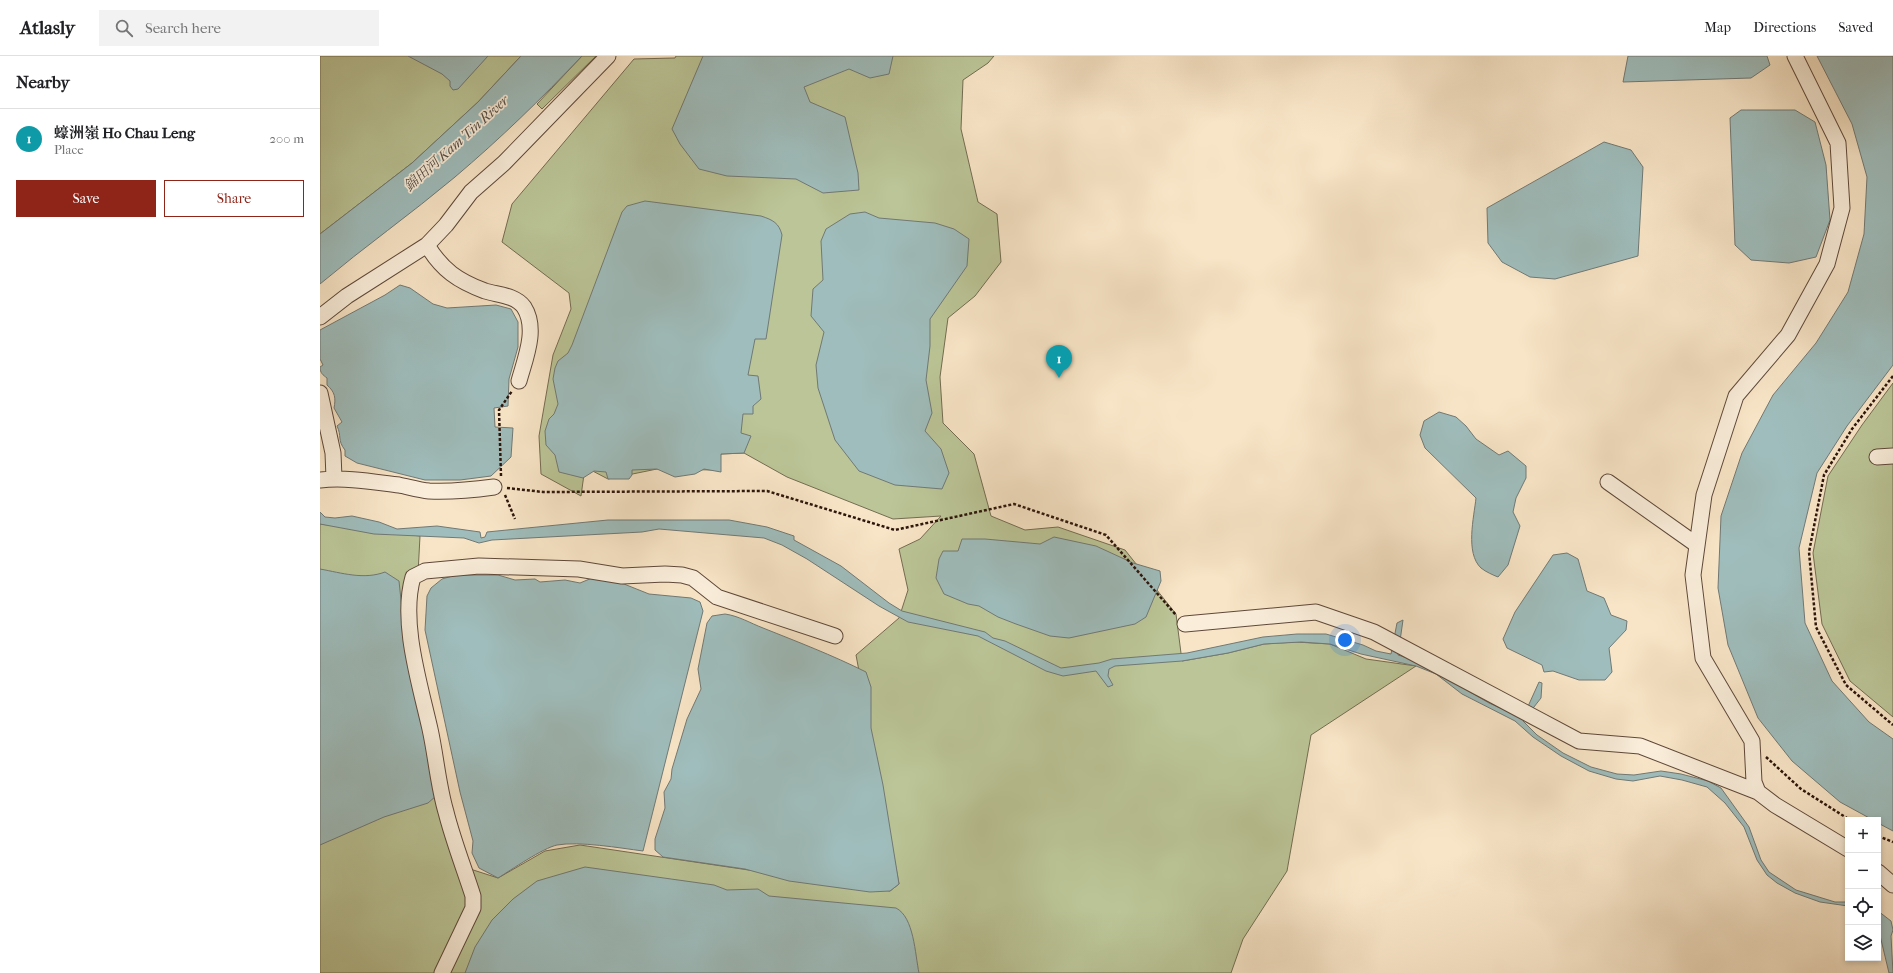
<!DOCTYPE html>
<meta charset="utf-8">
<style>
:root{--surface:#fff;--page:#f2f2f2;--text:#202124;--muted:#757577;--line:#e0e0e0;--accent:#8f2418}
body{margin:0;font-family:"IM FELL French Canon","Noto Serif TC",serif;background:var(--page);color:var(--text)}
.controls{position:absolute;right:12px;bottom:12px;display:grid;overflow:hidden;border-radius:0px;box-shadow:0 2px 6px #0003}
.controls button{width:36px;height:36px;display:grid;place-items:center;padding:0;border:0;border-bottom:1px solid var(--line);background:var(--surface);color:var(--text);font:20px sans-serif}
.you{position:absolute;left:1025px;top:584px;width:14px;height:14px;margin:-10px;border:3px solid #fff;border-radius:50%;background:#1a73e8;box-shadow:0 0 0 6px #1a73e833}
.badge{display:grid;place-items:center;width:26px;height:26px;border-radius:50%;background:var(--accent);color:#fff;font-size:13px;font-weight:700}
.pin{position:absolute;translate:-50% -33px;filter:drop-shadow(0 1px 2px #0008)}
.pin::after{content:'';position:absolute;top:21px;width:14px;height:12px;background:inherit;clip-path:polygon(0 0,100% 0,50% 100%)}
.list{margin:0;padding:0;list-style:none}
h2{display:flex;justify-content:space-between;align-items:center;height:52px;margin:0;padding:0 16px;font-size:17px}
h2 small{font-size:13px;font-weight:400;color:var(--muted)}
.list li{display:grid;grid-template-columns:26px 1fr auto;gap:12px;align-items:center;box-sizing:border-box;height:60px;padding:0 16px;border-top:1px solid var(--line)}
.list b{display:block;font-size:15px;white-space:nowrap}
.list p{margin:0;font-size:13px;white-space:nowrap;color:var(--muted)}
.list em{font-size:13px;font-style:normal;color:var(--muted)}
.actions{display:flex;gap:8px;padding:12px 16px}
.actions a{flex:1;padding:9px 0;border:1px solid var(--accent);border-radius:0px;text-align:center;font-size:14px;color:var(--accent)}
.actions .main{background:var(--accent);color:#fff}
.icon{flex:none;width:22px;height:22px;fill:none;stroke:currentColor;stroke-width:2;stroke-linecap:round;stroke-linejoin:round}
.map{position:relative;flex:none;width:1573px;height:917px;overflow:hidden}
header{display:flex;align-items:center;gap:24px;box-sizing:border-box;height:56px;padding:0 20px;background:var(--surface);border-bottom:1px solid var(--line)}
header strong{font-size:19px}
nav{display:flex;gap:22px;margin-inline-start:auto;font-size:14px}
.search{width:280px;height:36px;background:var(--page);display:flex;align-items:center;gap:10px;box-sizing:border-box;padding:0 14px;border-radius:0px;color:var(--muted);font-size:15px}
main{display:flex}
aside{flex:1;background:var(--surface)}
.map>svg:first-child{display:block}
</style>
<header>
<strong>Atlasly</strong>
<div class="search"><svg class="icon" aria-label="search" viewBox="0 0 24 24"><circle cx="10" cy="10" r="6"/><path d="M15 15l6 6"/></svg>Search here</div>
<nav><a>Map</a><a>Directions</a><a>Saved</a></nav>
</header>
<main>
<aside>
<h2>Nearby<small></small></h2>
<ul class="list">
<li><span class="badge" style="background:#0f9aa8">1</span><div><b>蠔洲嶺 Ho Chau Leng</b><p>Place</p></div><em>200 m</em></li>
</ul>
<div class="actions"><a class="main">Save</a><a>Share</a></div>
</aside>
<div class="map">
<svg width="1573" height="917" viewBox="0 0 1573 917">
<rect width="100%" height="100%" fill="#f8e5c7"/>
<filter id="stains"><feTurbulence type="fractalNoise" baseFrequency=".005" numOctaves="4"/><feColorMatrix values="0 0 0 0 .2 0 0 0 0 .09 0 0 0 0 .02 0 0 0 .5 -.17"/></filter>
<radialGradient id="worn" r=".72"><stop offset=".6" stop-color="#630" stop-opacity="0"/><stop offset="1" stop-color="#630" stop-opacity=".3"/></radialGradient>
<path fill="#bbc597" stroke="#746c51" d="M0,0H201L158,46L92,107L0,178Z
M262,0H276L222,53L217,48Z
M356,0H674L668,7L643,24L641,73L658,146L677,158L681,206L655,240L628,262L620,321L623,367L654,398L671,460L705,474L738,471L805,494L856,558L862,605L908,597L944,588L976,586L1010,588L1046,603L1096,610L991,679L967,815L923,883L911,917H0V468L100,480L98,518L90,570L144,811L178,822L225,795L260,789L570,835L579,828L536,599L579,562L588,534L579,493L600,483L621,460L573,463L467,421L424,397L401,398L394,414L337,413L288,423L265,411L261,440L221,418L219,380L233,299L251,253L249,237L182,186L192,148L314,3L355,2Z
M1573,327V661L1530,625L1502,568L1493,497L1508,420L1542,369Z"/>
<path fill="#9fbdbc" stroke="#717975" d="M88,0H168L138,33L133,34L130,30V25L122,18Z
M201,0H262C221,43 180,83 135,121C91,158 44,191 0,228V178L92,107L158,46Z
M383,0H573L569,18L550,22L529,13L484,31L490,46L525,61L538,117L539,134L503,137L476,123L407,120L379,113L360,88L352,73Z
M1308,0H1447L1450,9L1431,22L1303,26Z
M1497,0H1573V309L1527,370L1497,417L1479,492L1485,567L1512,625L1549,666L1573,683V775L1558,767V764H1553L1520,746L1472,705L1438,662L1408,589L1398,532L1401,460L1422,397L1453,339L1496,287L1528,236L1544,178L1547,121L1532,68Z
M1421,54H1475L1495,66L1506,109L1510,164L1496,201L1469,207L1431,204L1415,189L1410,62Z
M1284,86L1311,94L1323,111L1318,200L1235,223L1210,221L1182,206L1168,187L1167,152Z
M325,145L441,160C453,164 459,167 462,179L446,283H435L428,319L438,320L441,343L433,350V358H423L421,377L431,380L424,397L401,398V416L384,413L375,418L355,421L337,413L312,414V419L309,423H288L286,416L274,415L263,422L239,416L235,399L226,389L225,375L229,363L234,358L238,348L233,323L235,312L238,305L248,297L252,289L302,156L307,150Z
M545,156L559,162L615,167L634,173L649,183L647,210L610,263V290L606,324L612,357L605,375L621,393L629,417L622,433L575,429L539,415L515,384L498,332L496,309L504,276L491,260L493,233L503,224L501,185L506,173L530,158Z
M80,229L90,232L113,248L127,252L176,249L191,253L198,266V291L189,323L188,350L174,352L175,371L193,372L191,401L171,420L140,424H105L37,407L25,400V394C17,384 22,380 17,370L22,366L14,352C16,342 15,336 7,329V322C3,319 0,317 0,311L3,309L0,303V274L65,239Z
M1119,356L1136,361L1146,370L1156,383L1179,399L1188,395L1206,410V422L1196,442L1193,456L1200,470L1188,509L1178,521C1173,519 1166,516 1161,512C1145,497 1154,461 1156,442L1105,392L1100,379L1104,365Z
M0,456L5,461L15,462L32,460L59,466L77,473L117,470L160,476L161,482L165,481L167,476L177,475L288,464H409L447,471L474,480V484L521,510L569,547L582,555L665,576L673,582L685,585L741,612L779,607L792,603L867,597L943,581L977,578H1006L1043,589L1056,595L1071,598L1077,567L1083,564L1078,599L1097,605L1169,647L1194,658L1205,657L1219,626L1222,627L1221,642L1203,665L1217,679L1243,697L1271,711L1297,718L1314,719L1341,715L1361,718L1388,725L1401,732L1429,771L1441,804L1449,816L1476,834L1515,846H1528V850L1500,846L1475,837L1457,827L1447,819L1437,804L1424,771L1405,747L1387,731L1362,724L1340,720L1313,725L1296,723L1269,715L1241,700L1213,681L1195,665L1142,638L1116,618L1096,610L1041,598L1010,588L981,586L944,588L908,597L862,605L795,610L789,613L788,620L793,629L788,631L776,615L743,620L726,615L658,580L588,566L559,550L487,503L462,489L444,482L339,473L322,476L172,484L159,487L144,482L54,478L0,468Z
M734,481L776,490L813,507L840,515L841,525L826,561L815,568L749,582L730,580L696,568L678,561L659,550L648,548L624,538L616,522L619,503L623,495H638L642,483H665L720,488Z
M1247,497L1258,503L1267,535L1284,542L1291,559L1307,565L1306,574L1289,592L1292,616L1285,624H1259L1233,615L1224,616L1222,609L1187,592L1183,583L1195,556L1233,499Z
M0,513C22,517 44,524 65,516L79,525L85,582L116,740L108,747L64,761L0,789Z
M136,519H178L195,524L215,523L220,526L245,524L260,527L272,522L304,528L329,538L371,542L380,546L383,555L323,795C300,792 259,785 237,789C223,792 191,814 178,822L159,812L152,797L153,785L140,736L105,574L107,540L111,532L122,523Z
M405,558C419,560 430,567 443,572C478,586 512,599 546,616L551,631V672L563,729L579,828L570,835L550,836L469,825L425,813L343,801L335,794V783L345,752L344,736L351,723L352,713L367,663L381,633L378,613L387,567L392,560Z
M265,811L394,829L407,834L438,833L449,840L576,852C594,861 595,898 599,917H145L155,891L172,864L193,843L217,825Z
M1558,855L1571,865L1573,874L1571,880L1573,917H1569L1558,871Z"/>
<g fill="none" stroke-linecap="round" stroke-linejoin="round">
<defs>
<path id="minor" d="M1475,0L1518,87L1522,152L1507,208L1468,279L1416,340L1384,439L1373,519L1383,602L1432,685L1434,726L1438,736L1455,749L1528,793
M107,189C122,214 138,225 165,235C178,239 195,239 204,251C218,273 205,303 199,325
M0,261L27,240L107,189L126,169L151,136L184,107L288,0
M0,337L13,397L14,422
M1557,401L1573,400
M0,424C26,421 54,426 79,429C89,431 99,434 109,435C131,436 152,434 174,431
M1288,426L1377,489
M865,568L996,556L1054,576L1259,685L1320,690L1438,736
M1558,816L1573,829
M122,917L153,852V840C144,812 133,784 126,756C118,729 116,700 110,673C100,628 80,566 93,521L105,515L159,510L259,513L302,520L345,518L362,519L373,522L397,541L515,580"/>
</defs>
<use href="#minor" stroke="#5f483a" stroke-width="17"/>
<path stroke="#2c140b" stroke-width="2.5" stroke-dasharray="3 2" stroke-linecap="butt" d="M1573,320L1532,373L1504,419L1489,496L1496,571L1526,629L1573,669
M181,420L179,354L192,335
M187,432L223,436L447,435L575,474L694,448L786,479L856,559
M185,439L195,463
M1446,701L1481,733L1530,764
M1558,780L1573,786"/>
<use href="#minor" stroke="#faeedb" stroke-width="15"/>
</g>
<g text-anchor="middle" stroke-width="3.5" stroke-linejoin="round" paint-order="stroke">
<g font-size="14" font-style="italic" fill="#544f49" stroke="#faeedb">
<text transform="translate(136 87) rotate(-42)" y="5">錦田河 Kam Tin River</text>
</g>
</g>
<rect width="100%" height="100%" filter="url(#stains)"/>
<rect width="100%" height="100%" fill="url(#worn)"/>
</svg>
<div class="controls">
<button>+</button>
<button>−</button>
<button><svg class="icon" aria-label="locate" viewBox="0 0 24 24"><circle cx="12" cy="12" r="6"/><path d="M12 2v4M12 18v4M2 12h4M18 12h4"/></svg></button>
<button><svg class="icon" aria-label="layers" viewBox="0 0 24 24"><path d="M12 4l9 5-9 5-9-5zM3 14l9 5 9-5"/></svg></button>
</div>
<div class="you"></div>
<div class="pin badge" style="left:739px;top:322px;background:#0f9aa8">1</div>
</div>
</main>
